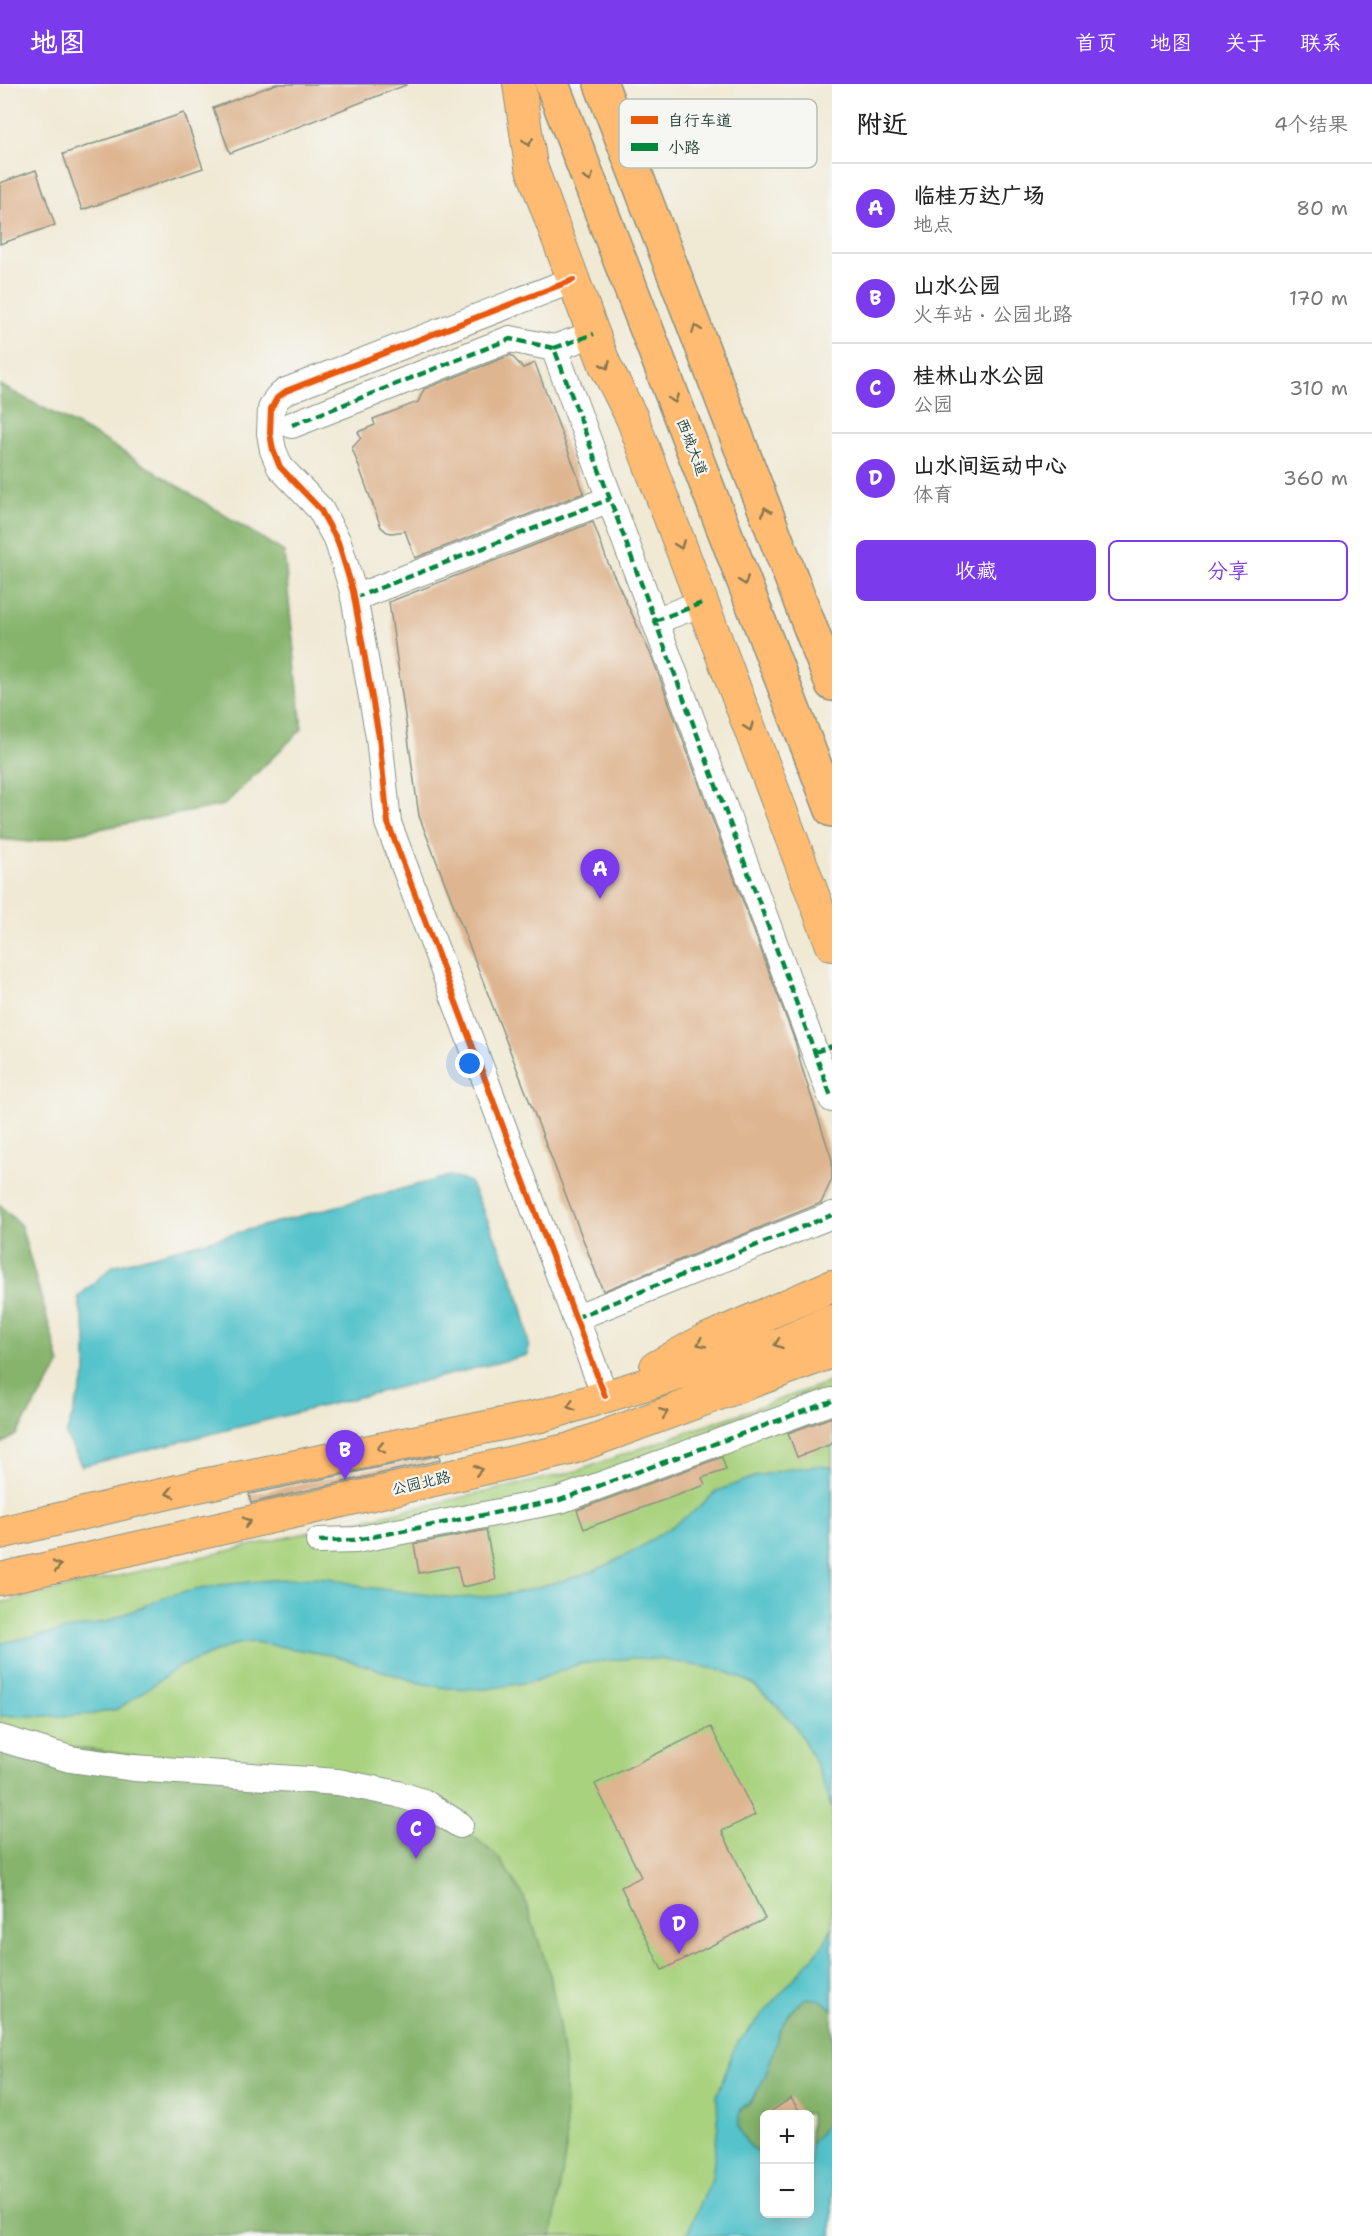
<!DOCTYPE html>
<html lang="zh">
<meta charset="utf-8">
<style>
:root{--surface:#fff;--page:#f2f2f2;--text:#222;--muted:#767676;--line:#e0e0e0;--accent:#7c3aed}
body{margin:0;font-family:"Shantell Sans","LXGW WenKai TC",sans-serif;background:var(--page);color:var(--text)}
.controls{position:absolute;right:18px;bottom:18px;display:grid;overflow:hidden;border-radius:9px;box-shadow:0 3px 15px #0003}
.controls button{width:54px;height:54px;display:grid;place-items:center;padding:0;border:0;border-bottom:2px solid var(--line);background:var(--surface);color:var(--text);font:30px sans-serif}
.you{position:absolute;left:470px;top:980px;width:21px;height:21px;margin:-15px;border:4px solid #fff;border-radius:50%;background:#1a73e8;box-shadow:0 0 0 9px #1a73e833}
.badge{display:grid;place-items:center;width:39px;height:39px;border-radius:50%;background:var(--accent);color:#fff;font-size:20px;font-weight:700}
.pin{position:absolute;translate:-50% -50px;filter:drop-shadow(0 2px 3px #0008)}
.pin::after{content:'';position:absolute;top:32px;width:21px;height:18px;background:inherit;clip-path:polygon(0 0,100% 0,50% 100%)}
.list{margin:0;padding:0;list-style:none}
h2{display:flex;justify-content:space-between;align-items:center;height:78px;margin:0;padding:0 24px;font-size:26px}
h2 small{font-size:20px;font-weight:400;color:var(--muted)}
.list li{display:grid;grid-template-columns:39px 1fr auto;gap:18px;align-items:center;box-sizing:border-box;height:90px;padding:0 24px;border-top:2px solid var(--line)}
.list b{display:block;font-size:22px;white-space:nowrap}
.list p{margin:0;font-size:20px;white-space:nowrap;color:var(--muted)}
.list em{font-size:20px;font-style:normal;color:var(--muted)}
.actions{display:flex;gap:12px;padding:18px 24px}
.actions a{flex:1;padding:14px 0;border:2px solid var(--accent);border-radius:9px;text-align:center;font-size:21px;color:var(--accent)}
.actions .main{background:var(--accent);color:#fff}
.map{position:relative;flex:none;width:832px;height:2152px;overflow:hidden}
header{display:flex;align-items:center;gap:36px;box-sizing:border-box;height:84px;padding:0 30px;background:var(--accent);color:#fff}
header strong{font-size:28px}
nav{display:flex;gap:33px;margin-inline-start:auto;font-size:21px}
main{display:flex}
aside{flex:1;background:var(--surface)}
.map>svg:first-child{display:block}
</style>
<header>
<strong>地图</strong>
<nav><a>首页</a><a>地图</a><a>关于</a><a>联系</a></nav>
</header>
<main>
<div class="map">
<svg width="832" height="2152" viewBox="0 0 832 2152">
<rect width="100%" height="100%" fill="#f6f6f2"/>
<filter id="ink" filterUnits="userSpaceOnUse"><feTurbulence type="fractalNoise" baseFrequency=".0167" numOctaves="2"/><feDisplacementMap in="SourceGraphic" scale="12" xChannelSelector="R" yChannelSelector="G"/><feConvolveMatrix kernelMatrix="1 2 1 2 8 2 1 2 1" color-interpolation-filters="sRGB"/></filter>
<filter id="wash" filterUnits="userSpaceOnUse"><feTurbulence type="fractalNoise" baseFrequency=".008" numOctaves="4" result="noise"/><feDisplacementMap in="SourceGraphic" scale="24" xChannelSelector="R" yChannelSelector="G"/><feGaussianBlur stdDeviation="1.35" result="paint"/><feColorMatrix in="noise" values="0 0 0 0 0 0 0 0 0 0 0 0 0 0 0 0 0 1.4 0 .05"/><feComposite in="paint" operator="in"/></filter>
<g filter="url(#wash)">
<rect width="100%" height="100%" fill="#f0e9d4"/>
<path fill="#a8d27e" stroke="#648859" stroke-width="1.5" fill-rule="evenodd" d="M832,1297V2152H0V1519L577,1387ZM764,2030H810V2130H764Z"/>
<path fill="#86b46d" stroke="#527850" stroke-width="1.5" d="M0,301L104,356L284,468L302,645L224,721L31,758L0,755Z
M0,1121L21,1142L60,1280L16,1351L0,1361Z
M0,1654L338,1698L460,1741L499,1774L523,1811L550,1891L559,1941L565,1985L566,2065L552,2152H0Z
M806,1914L821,1916L832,1925V2031L821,2048L810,2060V2030H764V2070L762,2069C750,2064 738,2052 738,2038C738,2021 748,2023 755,2012C770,1988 772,1958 786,1934C790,1927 799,1920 806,1914Z"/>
<path fill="#55c3cb" stroke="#3a8080" stroke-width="1.5" d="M450,1092L470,1098C490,1143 532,1223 528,1271L82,1382L66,1351L86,1290V1251L78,1213L113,1182Z
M814,1382L832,1383V1726L826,1706L813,1674L798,1646L779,1624L750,1598L722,1586L659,1575L632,1574L579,1580L535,1597L487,1605L446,1604L420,1599L336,1572L253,1558L233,1561L179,1583L118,1625L93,1630L68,1632H0V1559L106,1538L170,1511L220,1501L270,1496L310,1493L330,1494L365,1503L455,1514L496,1512L523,1507L582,1491L609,1480L639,1464L693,1428L717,1407L754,1393L783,1386Z
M832,1843V1925L821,1916L806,1914C799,1920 790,1927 786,1934C768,1965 773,2000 741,2025C734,2045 745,2063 764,2070V2130H810V2060L821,2048L832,2031V2152H686L712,2094L718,2040L717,2012L735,1962L824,1860Z"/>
<g id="blocks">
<path fill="#deb591" d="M276,0H406V1L230,69L213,24Z
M184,29L203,84L82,126L63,70Z
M36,86L55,141L0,160V99Z
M511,271L523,284L535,279L584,409L415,474L405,447L392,449L387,448L381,443L352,364L361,354L358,348L375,341L373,335L418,318L424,305Z
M593,438L608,479L652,573L796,960L801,981L832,1076V1095L821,1119L603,1207L419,732L389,518Z
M832,1333V1360L797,1373L788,1349Z
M439,1371L440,1376L251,1419L249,1410Z
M722,1373L726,1386L702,1394L705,1401L584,1445L577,1426Z
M486,1446L496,1496L462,1503L457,1482L419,1489L414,1460Z
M711,1643L755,1731L722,1747L765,1835L662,1886L621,1803L641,1793L595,1700Z
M791,2014L802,2031H765Z"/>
</g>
</g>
<g filter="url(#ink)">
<use href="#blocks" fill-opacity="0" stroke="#889384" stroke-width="1.5"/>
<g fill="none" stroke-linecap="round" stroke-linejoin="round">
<defs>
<path id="minor" d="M573,196L286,307L277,314L271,325L270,349L273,366L280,383L320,425L338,458L353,507L379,653L388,739L605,1312
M554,264L594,250
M292,341L510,255L554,264L832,1015
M354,514L610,415
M655,537L702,519
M575,1234L832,1131
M319,1457L356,1456L560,1416L832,1317
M0,1654L70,1675L134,1684L338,1698L398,1710L423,1718L460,1741"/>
<path id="major" d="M519,0L531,82L605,281L632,334L832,861
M656,1283L701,1258L832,1202
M0,1449L198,1402L541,1332L782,1259L832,1237
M0,1495L570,1365L832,1268"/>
<path id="highway" d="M552,0L832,726
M601,0L832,600"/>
</defs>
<use href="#minor" stroke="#889384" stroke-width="28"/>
<use href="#major" stroke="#889384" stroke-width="34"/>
<use href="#highway" stroke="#889384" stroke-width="36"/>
<use href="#minor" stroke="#fff" stroke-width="26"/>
<use href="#major" stroke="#ffbb71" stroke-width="32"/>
<use href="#highway" stroke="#ffbb71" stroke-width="33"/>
<path stroke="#00873e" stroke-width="4.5" stroke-dasharray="9 4.5" stroke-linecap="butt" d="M554,264L594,250
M292,341L510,255L554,264L832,1015
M354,514L610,415
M655,537L702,519
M815,968L832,962
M575,1234L832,1131
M319,1457L356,1456L560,1416L832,1317"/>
<defs>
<path id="cycleway" d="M573,196L286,307L277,314L271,325L270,349L273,366L280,383L320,425L338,458L353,507L379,653L388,739L605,1312"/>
</defs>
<use href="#cycleway" stroke="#f6f6f2" stroke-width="10"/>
<use href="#cycleway" stroke="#e8590c" stroke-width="6"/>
</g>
<defs><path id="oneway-chevron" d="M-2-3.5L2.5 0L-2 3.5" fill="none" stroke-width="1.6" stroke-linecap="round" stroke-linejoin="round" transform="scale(1.5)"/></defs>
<g stroke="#84764f">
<use href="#oneway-chevron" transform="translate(528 58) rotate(81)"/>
<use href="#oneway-chevron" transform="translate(589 94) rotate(69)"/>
<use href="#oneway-chevron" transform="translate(696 245) rotate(-111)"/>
<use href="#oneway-chevron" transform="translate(606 281) rotate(66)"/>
<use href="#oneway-chevron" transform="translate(674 315) rotate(69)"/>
<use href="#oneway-chevron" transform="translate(766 427) rotate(-111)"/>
<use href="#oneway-chevron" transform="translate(680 461) rotate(69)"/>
<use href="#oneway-chevron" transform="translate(744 497) rotate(69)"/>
<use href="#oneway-chevron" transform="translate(749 643) rotate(69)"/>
<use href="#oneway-chevron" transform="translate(701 1259) rotate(154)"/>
<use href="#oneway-chevron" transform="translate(778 1260) rotate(161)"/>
<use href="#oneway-chevron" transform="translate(571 1322) rotate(163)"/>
<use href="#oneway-chevron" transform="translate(664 1329) rotate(-21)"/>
<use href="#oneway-chevron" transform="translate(381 1364) rotate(168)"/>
<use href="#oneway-chevron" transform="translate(478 1386) rotate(-13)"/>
<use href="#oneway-chevron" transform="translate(170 1409) rotate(167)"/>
<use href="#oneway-chevron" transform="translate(247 1438) rotate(-13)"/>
<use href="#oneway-chevron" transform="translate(57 1482) rotate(-13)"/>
</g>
</g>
<g text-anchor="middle" stroke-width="4.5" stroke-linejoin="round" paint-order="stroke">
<g font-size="15" fill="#1f3d34" stroke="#f6f6f2">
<text transform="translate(692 363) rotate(69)" y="5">西城大道</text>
<text transform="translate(421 1399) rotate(-13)" y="5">公园北路</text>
</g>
</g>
<rect x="619" y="15" width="198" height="69" rx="9" fill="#f6f6f2" stroke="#b6beb9" stroke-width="1.5"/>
<rect x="631" y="32" width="27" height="8" fill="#e8590c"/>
<rect x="631" y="59" width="27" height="8" fill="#00873e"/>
<g font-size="16" fill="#1f3d34">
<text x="668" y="42">自行车道</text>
<text x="668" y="69">小路</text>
</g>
</svg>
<div class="controls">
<button>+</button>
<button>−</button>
</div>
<div class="you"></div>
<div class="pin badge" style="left:600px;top:815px">A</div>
<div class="pin badge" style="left:345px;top:1396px">B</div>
<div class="pin badge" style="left:416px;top:1775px">C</div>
<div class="pin badge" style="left:679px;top:1870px">D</div>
</div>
<aside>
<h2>附近<small>4个结果</small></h2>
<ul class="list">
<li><span class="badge">A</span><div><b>临桂万达广场</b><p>地点</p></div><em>80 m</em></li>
<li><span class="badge">B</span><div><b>山水公园</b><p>火车站 · 公园北路</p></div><em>170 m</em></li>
<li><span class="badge">C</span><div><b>桂林山水公园</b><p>公园</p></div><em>310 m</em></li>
<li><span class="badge">D</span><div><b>山水间运动中心</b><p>体育</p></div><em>360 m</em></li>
</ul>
<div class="actions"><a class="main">收藏</a><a>分享</a></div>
</aside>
</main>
